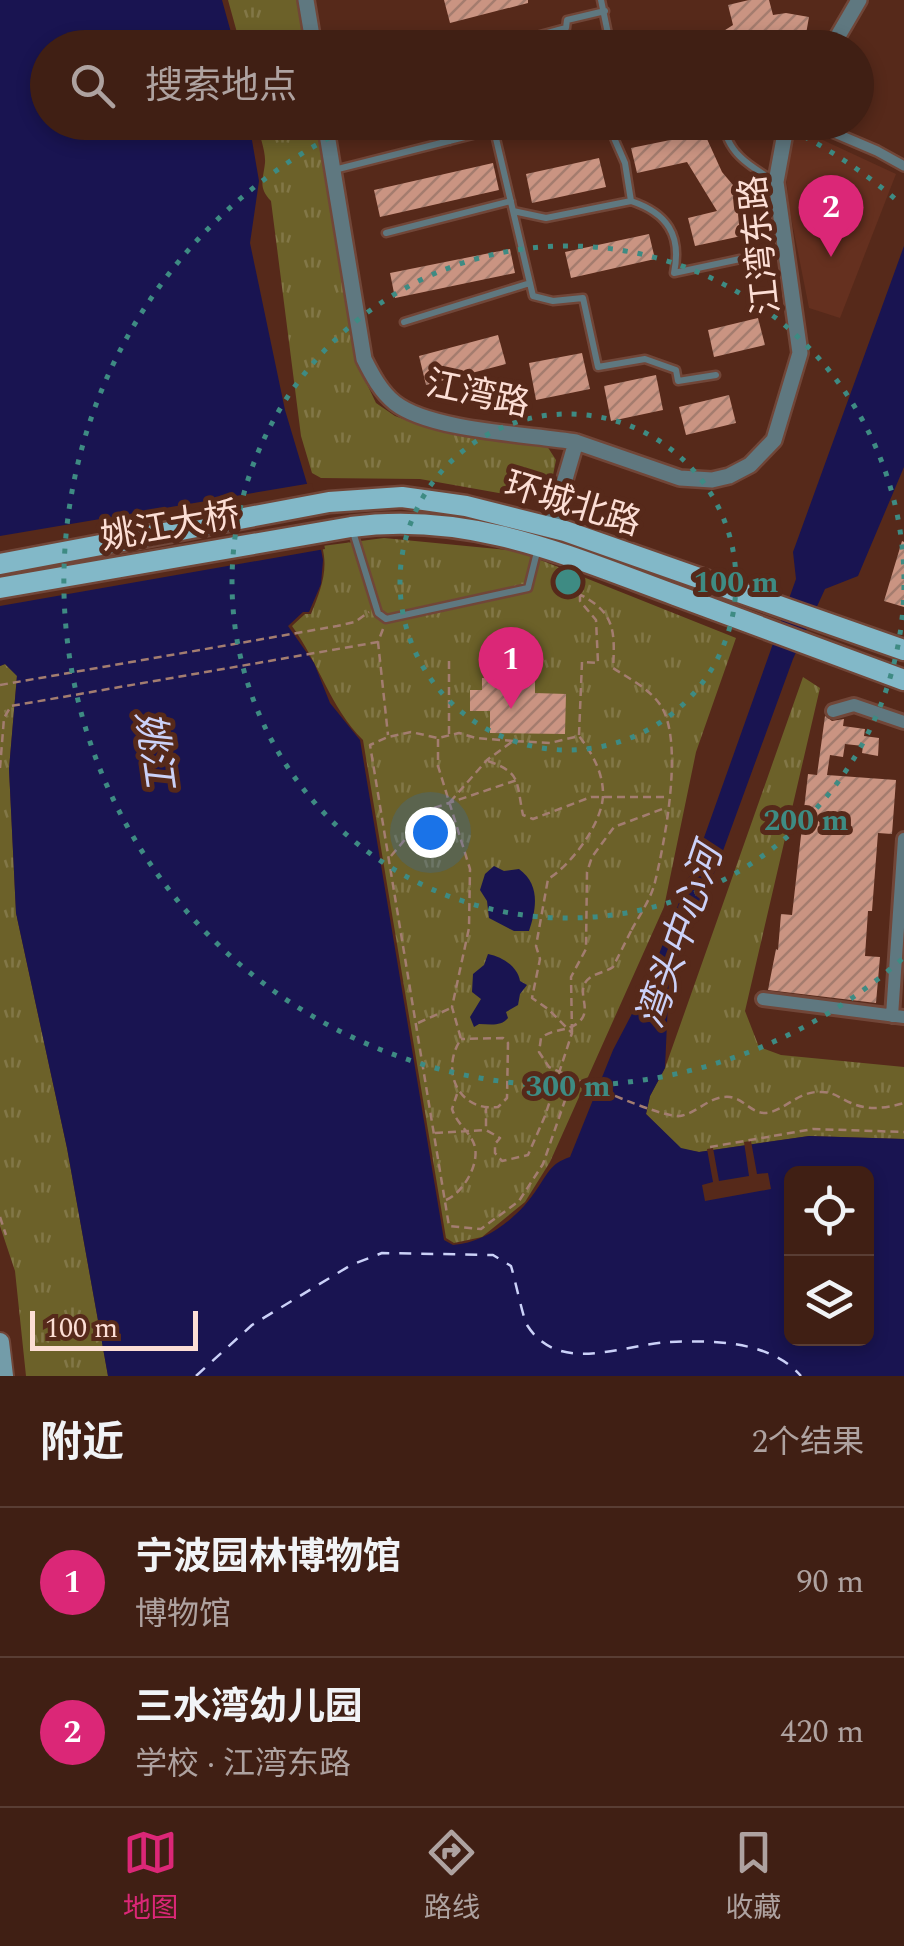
<!DOCTYPE html>
<html lang="zh">
<meta charset="utf-8">
<style>
:root{--surface:#401f14;--page:#4b2c22;--text:#f1f3f6;--muted:#aea2a0;--line:#593d34;--accent:#db2777}
body{margin:0;font-family:Spectral,"Noto Sans SC",serif;background:var(--page);color:var(--text)}
.controls{position:absolute;right:30px;bottom:30px;display:grid;overflow:hidden;border-radius:15px;box-shadow:0 5px 15px #0003}
.controls button{width:90px;height:90px;display:grid;place-items:center;padding:0;border:0;border-bottom:2px solid var(--line);background:var(--surface);color:var(--text);font:50px sans-serif}
.scale{position:absolute;left:30px;bottom:25px;width:168px;box-sizing:border-box;padding-left:10px;border:5px solid #fcded5;border-top:0;font-size:28px;line-height:35px;white-space:nowrap;color:#fcded5;-webkit-text-stroke:8px #56291a;paint-order:stroke}
.you{position:absolute;left:430px;top:832px;width:35px;height:35px;margin:-25px;border:8px solid #fff;border-radius:50%;background:#1a73e8;box-shadow:0 0 0 15px #1a73e833}
.badge{display:grid;place-items:center;width:65px;height:65px;border-radius:50%;background:var(--accent);color:#fff;font-size:32px;font-weight:700}
.pin{position:absolute;translate:-50% -82px;filter:drop-shadow(0 2px 5px #0008)}
.pin::after{content:'';position:absolute;top:52px;width:35px;height:30px;background:inherit;clip-path:polygon(0 0,100% 0,50% 100%)}
.list{margin:0;padding:0;list-style:none}
h2{display:flex;justify-content:space-between;align-items:center;height:130px;margin:0;padding:0 40px;font-size:42px}
h2 small{font-size:32px;font-weight:400;color:var(--muted)}
.list li{display:grid;grid-template-columns:65px 1fr auto;gap:30px;align-items:center;box-sizing:border-box;height:150px;padding:0 40px;border-top:2px solid var(--line)}
.list b{display:block;font-size:38px;white-space:nowrap}
.list p{margin:0;font-size:32px;white-space:nowrap;color:var(--muted)}
.list em{font-size:32px;font-style:normal;color:var(--muted)}
.icon{flex:none;width:55px;height:55px;fill:none;stroke:currentColor;stroke-width:2;stroke-linecap:round;stroke-linejoin:round}
.map{position:relative;flex:none;width:904px;height:1376px;overflow:hidden}
.search{position:absolute;background:var(--surface);box-shadow:0 5px 15px #0003;left:30px;right:30px;top:30px;height:110px;display:flex;align-items:center;gap:25px;box-sizing:border-box;padding:0 35px;border-radius:55px;color:var(--muted);font-size:38px}
.sheet{height:430px;background:var(--surface)}
nav{display:flex;justify-content:space-around;align-items:center;box-sizing:border-box;height:140px;border-top:2px solid var(--line);background:var(--surface);font-size:28px;color:var(--muted)}
nav a{display:grid;justify-items:center;gap:5px}
nav .on{color:var(--accent)}
.map>svg:first-child{display:block}
</style>
<div class="map">
<svg width="904" height="1376" viewBox="0 0 904 1376">
<defs>
<pattern id="park-tufts" width="24" height="20" patternUnits="userSpaceOnUse" patternTransform="scale(2.5)"><rect width="24" height="20" fill="#6c6129"/><path d="M3 7l-1-3M5 7V3M7 7l1-3M15 17l-1-3M17 17v-4M19 17l1-3" fill="none" stroke="#827747"/></pattern>
<pattern id="building-hatch" width="6" height="6" patternUnits="userSpaceOnUse" patternTransform="scale(2.5)"><rect width="6" height="6" fill="#ca9482"/><path d="M-1 1l2-2M0 6l6-6M5 7l2-2" fill="none" stroke="#a47c6e"/></pattern>
</defs>
<rect width="100%" height="100%" fill="#56291a"/>
<path fill="#65301f" d="M797,128L896,174L840,318L809,308L789,207L786,174L790,140Z"/>
<path fill="url(#park-tufts)" d="M228,0H298L305,47H241Z
M257,123H318L357,363L376,403L395,416L432,429L547,446L556,460L550,490L539,500L420,479L321,478L312,473L301,436L271,201C258,187 263,181 265,163C266,151 259,135 257,123Z
M384,538L518,551L736,638L696,752L664,907L550,1162L525,1202L482,1237L454,1243L446,1238L363,740C330,707 319,663 292,626L305,614H311C320,591 329,571 322,546Z
M5,664L17,675L9,769L16,913L67,1148L108,1376H26L15,1271L0,1226V666Z
M803,677L820,688L745,1011L759,1047L781,1055L904,1067V1139L809,1136L699,1152L681,1149L646,1114L650,1096L665,1068Z"/>
<path fill="#191451" fill-rule="evenodd" d="M0,0H222L235,47L48,48V122L249,123L259,181L250,243L285,410L311,497L323,560L321,584L309,612H303L288,626L314,663L330,703L360,740L444,1240L453,1245C486,1243 519,1217 537,1189C549,1172 550,1164 570,1157L613,1050L647,985L701,846L796,579L793,552L904,246V467L858,576L825,589L793,659L720,859L669,978L665,1068L650,1096L646,1114L681,1148L699,1152L809,1136L904,1139V1376H108L67,1148L16,913L9,769L17,676L5,664L0,666ZM792,1174H866V1338H792Z
M494,866L504,871L519,869C541,885 536,910 529,931H514L489,918L487,901L480,890L485,874Z
M488,954C503,957 518,967 520,981L527,985L520,994L518,1005L506,1012L508,1018C501,1027 489,1024 479,1024L474,1027L470,1017L481,999L472,992L473,974L484,965Z"/>
<path fill="#56291a" d="M312,483L325,549L0,606V536Z
M751,1141L757,1174L768,1173L771,1189L705,1201L702,1185L713,1182L707,1149L713,1148L719,1181L749,1176L744,1142Z"/>
<g fill="none" stroke-linecap="round" stroke-linejoin="round">
<path stroke="#cbd1f8" stroke-width="2.5" stroke-dasharray="12 10" stroke-linecap="butt" d="M196,1376L252,1325L351,1265L382,1253L493,1255L511,1266C515,1279 523,1318 527,1325C559,1376 623,1344 670,1342C713,1340 771,1341 801,1376"/>
</g>
<path fill="url(#building-hatch)" d="M444,0H528V3L450,23Z
M749,0H769L773,15L786,13L809,17L804,45L781,41L751,48H697L733,25L728,5Z
M702,128L722,172L738,191L750,194L758,227L745,229L746,235L695,246L688,218L717,211L687,162L637,173L631,148L680,138L679,130Z
M599,158L606,187L532,203L526,174Z
M493,163L499,190L380,217L374,190Z
M649,234L655,259L571,278L565,252Z
M510,249L515,273L395,298L390,273Z
M758,318L765,345L714,357L708,330Z
M498,335L506,364L426,385L419,356Z
M582,353L590,389L536,400L529,363Z
M656,375L663,410L611,421L604,386Z
M729,395L736,423L686,435L679,407Z
M902,541L904,542V607L884,601Z
M482,678L535,679V693L566,694L565,734L490,733V711H470V690H482Z
M825,716L832,721L844,719L843,726L865,729L864,736L879,738L878,756L862,753L863,746L845,744L843,757L830,755L827,775L896,780L892,834L878,833L872,911H868L865,956L880,957L876,1003L768,990L776,949L778,950L781,914L792,915L808,774L817,775Z"/>
<g fill="none" stroke-linecap="round" stroke-linejoin="round">
<defs>
<path id="service" d="M601,0L611,48
M449,48L464,45L466,48
M492,48L566,28L567,20L605,11
M445,122L450,141
M724,122C725,153 753,168 776,182
M494,130L533,296L553,301L583,298L598,367L645,359L676,370L678,381L716,375
M334,170L524,122
M631,201C667,213 682,235 674,273L740,259
M513,211L546,218L631,201L625,163L607,122
M386,233L511,201
M404,322L530,283
M353,532L378,613L386,619L528,588L537,552"/>
<path id="pedestrian" d="M809,122L877,151L904,166"/>
<path id="minor" d="M833,711L854,705L904,722
M763,999L904,1017
M892,1016L904,839"/>
<path id="tertiary" d="M306,0L314,48
M831,48L859,0
M325,122L364,359C372,375 381,392 395,403C431,431 529,434 576,442L551,527
M576,442L680,478L712,480L729,476L750,465L774,440L800,353L776,182L787,122"/>
<path id="secondary" d="M0,1342L4,1376"/>
<path id="primary" d="M0,564L329,502L402,497L466,506L565,531L904,650
M0,588L351,527C470,511 566,555 675,595C751,623 828,652 904,680"/>
</defs>
<use href="#service" stroke="#714638" stroke-width="11"/>
<use href="#pedestrian" stroke="#714638" stroke-width="14"/>
<use href="#minor" stroke="#714638" stroke-width="18"/>
<use href="#tertiary" stroke="#714638" stroke-width="20"/>
<use href="#secondary" stroke="#714638" stroke-width="22"/>
<use href="#primary" stroke="#714638" stroke-width="25"/>
<path stroke="#a37d70" stroke-width="2.5" stroke-dasharray="8 5" stroke-linecap="butt" d="M564,573L569,589C612,609 616,623 613,668C630,679 650,689 661,706C684,742 665,841 655,882C651,899 639,916 631,931
M383,629L378,642L388,735
M0,685L337,626L355,622L369,612
M449,734V660
M579,735L582,662L598,663L596,620L580,601V595
M438,739V766L470,869L469,928L452,1007L461,1039C440,1070 458,1112 498,1107L507,1098L508,1043L503,1038L461,1039
M513,741L476,738L459,733L438,738L411,732L388,737L370,745L449,1226L481,1229L519,1201L543,1164L573,1077
M488,761C522,773 516,782 523,815L533,819L591,797H668
M0,768L4,718L11,706L378,642
M450,802L487,760L513,741L550,743L579,736C592,753 603,772 603,794C603,823 571,865 548,879L536,946L540,959L532,998L548,1009L572,1033L545,1116L528,1155L502,1161L495,1153V1144L500,1138L486,1130V1107
M391,856L431,809L517,780
M418,1023L451,1008
M572,1032L571,977L586,949L587,872L592,857L614,827L665,808
M435,1133L486,1130
M710,1147L813,1129L904,1132
M446,1200C463,1193 481,1163 474,1144C469,1131 457,1124 452,1109L457,1094
M0,1217L6,1235"/>
<use href="#service" stroke="#5f7880" stroke-width="6"/>
<use href="#pedestrian" stroke="#5f7880" stroke-width="9"/>
<use href="#minor" stroke="#5f7880" stroke-width="12"/>
<use href="#tertiary" stroke="#5f7880" stroke-width="15"/>
<use href="#secondary" stroke="#739ca9" stroke-width="18"/>
<use href="#primary" stroke="#82b8c8" stroke-width="20"/>
<path stroke="#a37d70" stroke-width="2.5" stroke-dasharray="8 5" stroke-linecap="butt" d="M631,931L613,967C605,973 591,973 585,983C578,996 592,1010 579,1022C568,1032 553,1028 541,1038L539,1052L549,1067C571,1077 660,1118 680,1116C698,1113 710,1095 730,1097C744,1099 751,1113 765,1113C784,1112 798,1090 822,1092C834,1092 841,1099 851,1103C869,1111 886,1108 904,1103"/>
</g>
<g fill="none" stroke="#3e8b83" stroke-width="5" stroke-dasharray="5 10">
<circle cx="568" cy="582" r="168"/>
<path d="M904 585A336 336 0 1 1 904 579"/>
<path d="M902 959A504 504 0 1 1 359 123M777 123A504 504 0 0 1 902 205"/>
</g>
<g text-anchor="middle" stroke-width="10" stroke-linejoin="round" paint-order="stroke">
<g font-size="35" fill="#fcded5" stroke="#56291a">
<text transform="translate(759 245) rotate(-96)" y="12">江湾东路</text>
<text transform="translate(478 393) rotate(12)" y="12">江湾路</text>
<text transform="translate(573 503) rotate(17)" y="12">环城北路</text>
<text transform="translate(170 525) rotate(-10)" y="12">姚江大桥</text>
</g>
<g font-size="38" font-style="italic" fill="#cbd1f8" stroke="#56291a">
<text transform="translate(155 749) rotate(82)" y="13">姚江</text>
<text transform="translate(679 936) rotate(-71)" y="13">湾头中心河</text>
</g>
</g>
<circle cx="568" cy="582" r="15" fill="#3e8b83" stroke="#56291a" stroke-width="5"/>
<g font-size="30" text-anchor="middle" font-weight="bold" fill="#3e8b83" stroke="#56291a" stroke-width="10" stroke-linejoin="round" paint-order="stroke">
<text x="736" y="592">100 m</text>
<text x="806" y="830">200 m</text>
<text x="568" y="1096">300 m</text>
</g>
</svg>
<div class="controls">
<button><svg class="icon" aria-label="locate" viewBox="0 0 24 24"><circle cx="12" cy="12" r="6"/><path d="M12 2v4M12 18v4M2 12h4M18 12h4"/></svg></button>
<button><svg class="icon" aria-label="layers" viewBox="0 0 24 24"><path d="M12 4l9 5-9 5-9-5zM3 14l9 5 9-5"/></svg></button>
</div>
<div class="scale">100 m</div>
<div class="you"></div>
<div class="pin badge" style="left:511px;top:709px">1</div>
<div class="pin badge" style="left:831px;top:257px">2</div>
<div class="search"><svg class="icon" aria-label="search" viewBox="0 0 24 24"><circle cx="10" cy="10" r="6"/><path d="M15 15l6 6"/></svg>搜索地点</div>
</div>
<section class="sheet">
<h2>附近<small>2个结果</small></h2>
<ul class="list">
<li><span class="badge">1</span><div><b>宁波园林博物馆</b><p>博物馆</p></div><em>90 m</em></li>
<li><span class="badge">2</span><div><b>三水湾幼儿园</b><p>学校 · 江湾东路</p></div><em>420 m</em></li>
</ul>
</section>
<nav>
<a class="on"><svg class="icon" aria-label="map" viewBox="0 0 24 24"><path d="M3 6l6-2 6 2 6-2v14l-6 2-6-2-6 2zM9 4v14M15 6v14"/></svg>地图</a>
<a><svg class="icon" aria-label="directions" viewBox="0 0 24 24"><path d="M12 3l9 9-9 9-9-9zM9 14v-3h6M13 9l2 2-2 2"/></svg>路线</a>
<a><svg class="icon" aria-label="saved" viewBox="0 0 24 24"><path d="M7 4h10v16l-5-4-5 4z"/></svg>收藏</a>
</nav>
